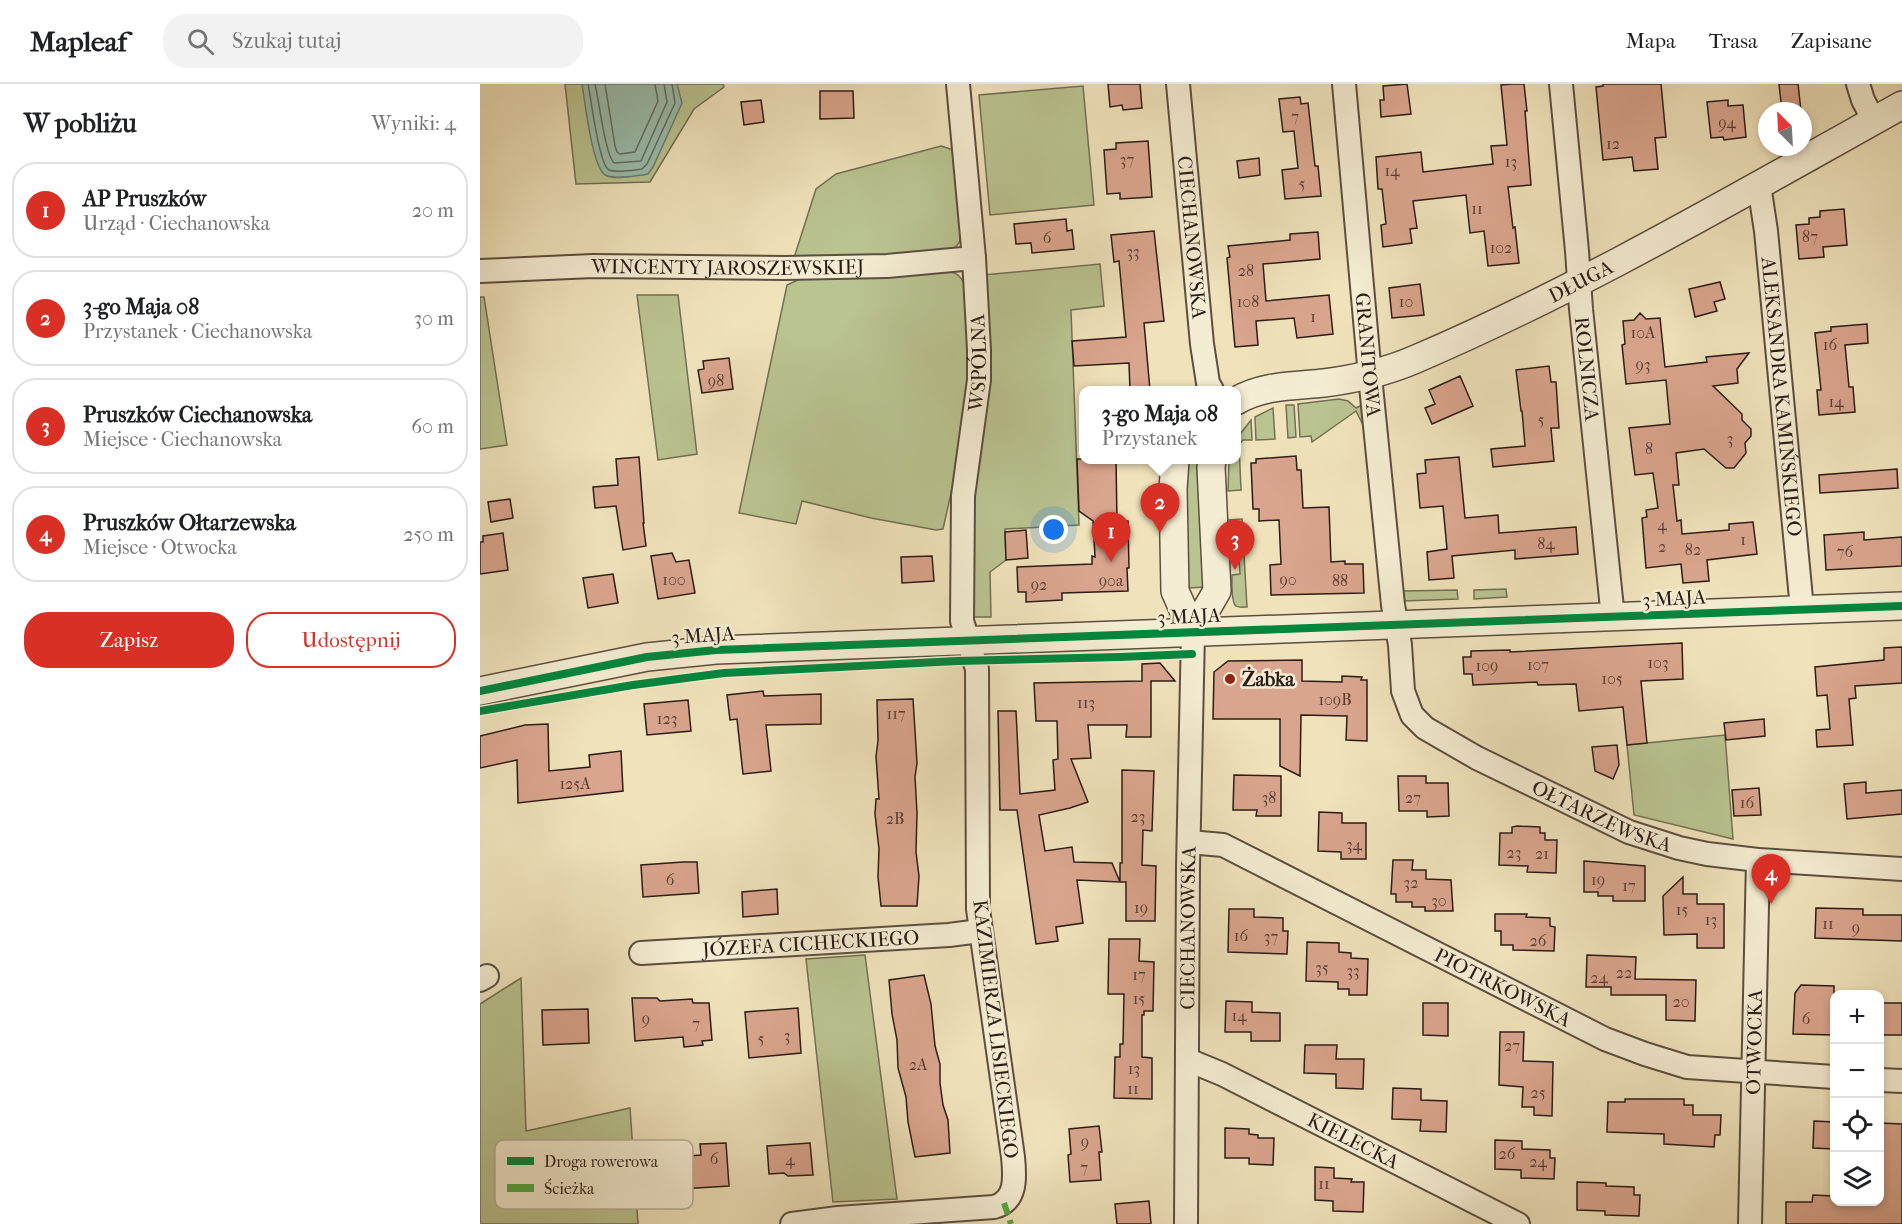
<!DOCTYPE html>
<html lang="pl">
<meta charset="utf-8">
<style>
:root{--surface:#fff;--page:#f2f2f2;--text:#202124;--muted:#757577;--line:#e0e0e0;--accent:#d93025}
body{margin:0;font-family:"IM FELL French Canon",serif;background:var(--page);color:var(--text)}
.controls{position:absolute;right:18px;bottom:18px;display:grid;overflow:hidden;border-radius:12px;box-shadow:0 3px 9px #0003}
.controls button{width:54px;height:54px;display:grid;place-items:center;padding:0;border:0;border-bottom:2px solid var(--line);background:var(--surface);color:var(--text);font:30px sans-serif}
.compass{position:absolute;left:1278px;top:18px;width:54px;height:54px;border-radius:50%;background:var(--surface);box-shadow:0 3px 9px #0003;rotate:336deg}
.you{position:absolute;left:574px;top:446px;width:21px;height:21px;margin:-15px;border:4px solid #fff;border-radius:50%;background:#1a73e8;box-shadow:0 0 0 9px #1a73e833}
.badge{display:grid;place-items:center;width:39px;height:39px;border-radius:50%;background:var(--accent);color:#fff;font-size:20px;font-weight:700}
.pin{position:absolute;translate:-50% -50px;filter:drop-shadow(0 2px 3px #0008)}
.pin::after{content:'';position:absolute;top:32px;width:21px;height:18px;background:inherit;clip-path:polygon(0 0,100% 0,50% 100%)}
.popup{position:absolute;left:599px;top:302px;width:162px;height:78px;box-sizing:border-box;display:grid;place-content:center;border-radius:12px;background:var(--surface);filter:drop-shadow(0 2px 4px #0005);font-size:20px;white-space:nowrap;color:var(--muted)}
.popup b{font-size:22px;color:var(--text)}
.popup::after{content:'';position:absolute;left:50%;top:100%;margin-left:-12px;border:12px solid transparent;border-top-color:var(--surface)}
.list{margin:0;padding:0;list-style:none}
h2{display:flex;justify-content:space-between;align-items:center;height:78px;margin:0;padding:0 24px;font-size:26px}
h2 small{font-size:20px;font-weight:400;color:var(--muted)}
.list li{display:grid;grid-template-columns:39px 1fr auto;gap:18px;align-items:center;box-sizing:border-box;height:96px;margin:0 12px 12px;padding:0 12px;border:2px solid var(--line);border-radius:24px}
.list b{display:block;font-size:22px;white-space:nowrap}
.list p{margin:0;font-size:20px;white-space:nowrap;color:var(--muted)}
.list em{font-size:20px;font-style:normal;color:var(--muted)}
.actions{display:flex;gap:12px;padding:18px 24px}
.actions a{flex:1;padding:14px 0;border:2px solid var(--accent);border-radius:24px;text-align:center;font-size:21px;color:var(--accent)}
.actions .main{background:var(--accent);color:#fff}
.icon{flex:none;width:33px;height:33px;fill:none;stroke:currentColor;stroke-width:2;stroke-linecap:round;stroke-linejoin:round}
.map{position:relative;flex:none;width:1422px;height:1140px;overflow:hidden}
header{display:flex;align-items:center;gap:36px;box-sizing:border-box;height:84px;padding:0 30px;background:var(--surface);border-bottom:2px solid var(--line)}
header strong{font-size:28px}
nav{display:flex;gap:33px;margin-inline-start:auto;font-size:21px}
.search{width:420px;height:54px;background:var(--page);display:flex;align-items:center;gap:15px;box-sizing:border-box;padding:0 21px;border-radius:24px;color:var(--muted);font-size:22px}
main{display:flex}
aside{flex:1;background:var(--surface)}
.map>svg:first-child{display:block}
</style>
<header>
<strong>Mapleaf</strong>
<div class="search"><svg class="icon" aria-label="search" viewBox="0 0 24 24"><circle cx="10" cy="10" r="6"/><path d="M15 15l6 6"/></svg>Szukaj tutaj</div>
<nav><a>Mapa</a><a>Trasa</a><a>Zapisane</a></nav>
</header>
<main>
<aside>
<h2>W pobliżu<small>Wyniki: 4</small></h2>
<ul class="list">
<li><span class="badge">1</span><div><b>AP Pruszków</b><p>Urząd · Ciechanowska</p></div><em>20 m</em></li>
<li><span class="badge">2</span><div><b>3-go Maja 08</b><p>Przystanek · Ciechanowska</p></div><em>30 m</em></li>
<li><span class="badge">3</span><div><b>Pruszków Ciechanowska</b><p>Miejsce · Ciechanowska</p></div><em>60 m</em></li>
<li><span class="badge">4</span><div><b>Pruszków Ołtarzewska</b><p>Miejsce · Otwocka</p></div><em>250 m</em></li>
</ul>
<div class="actions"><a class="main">Zapisz</a><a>Udostępnij</a></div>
</aside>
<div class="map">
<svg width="1422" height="1140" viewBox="0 0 1422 1140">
<rect width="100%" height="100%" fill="#f0e3bc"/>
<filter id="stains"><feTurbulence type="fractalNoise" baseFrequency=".00333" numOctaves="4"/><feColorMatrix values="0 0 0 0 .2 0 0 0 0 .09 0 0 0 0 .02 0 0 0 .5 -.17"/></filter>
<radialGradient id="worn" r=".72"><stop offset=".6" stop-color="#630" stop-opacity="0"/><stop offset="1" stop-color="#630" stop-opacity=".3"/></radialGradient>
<path fill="#bac491" stroke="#727054" stroke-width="1.5" d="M85,0H243L244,3L214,25L170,98L96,100Z
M603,2L614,121L510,131L499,11Z
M461,62L474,66C476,88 487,136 480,156C477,165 469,167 461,169L313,177L336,105L356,90Z
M620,180L624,222L591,226L599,441L525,445L526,476L510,488L511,533H489L503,191Z
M458,184C478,189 482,190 488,210L489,302L484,351L463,445L456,446L391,434L322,417L316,440L259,429L307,201L320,195Z
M157,211H198L217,370L178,376Z
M0,213H4L27,361L0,365Z
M859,315L868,317L876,324L882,321L884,343L876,327L832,358L831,352L820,353L818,320Z
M814,321L816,353L808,354L806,321Z
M793,324L795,355L776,356L775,333Z
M771,336L772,356H763L759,361L761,406L748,407L749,376H756L757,354Z
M704,376H722L726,503L708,504Z
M762,435L767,523C764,523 759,524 756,522C751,519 752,497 752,491L760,490L759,476L751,477L749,436Z
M1026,505L1027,513L994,515V506Z
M977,506L978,515L923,517L922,507Z
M1245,651L1253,755L1154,731L1147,661Z
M385,871L417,1115L353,1118L326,875Z
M41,894L46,1047L150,1024L158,1140H0V920Z"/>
<path fill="#9abeae" stroke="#6e7d72" stroke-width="1.5" d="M102,0H197L202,19L173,83L168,90L163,91C153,92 134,96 125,91C112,82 105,18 102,0Z"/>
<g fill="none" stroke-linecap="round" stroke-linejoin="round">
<path stroke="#626d62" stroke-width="1.5" d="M108,0C111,14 119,81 129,86C137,89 153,86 162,85L167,80L195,19L192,0
M115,0C119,16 125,70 134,79L161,77L187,18L184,0
M125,0L135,62L137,68L140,70L155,68L178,17L175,0"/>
</g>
<path fill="#daa58e" stroke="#2b1c17" stroke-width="1.5" d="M628,0H660L662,24L643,26L642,21L630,23Z
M927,0L931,30L901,33L900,16H904L903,2Z
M1032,0H1044L1047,27H1045L1051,101L1028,103L1033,144L1035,143L1039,179L1008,182L1004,147L990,149L986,111L933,117L937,144L930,145L932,159L903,163L901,141L906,140L902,105H898L896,73L941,68L943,88L1013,80L1011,62L1027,61L1021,1Z
M1123,0H1181L1186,53L1175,54L1178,85L1154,87L1152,73L1123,76L1116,3L1123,2Z
M1299,0H1318L1321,27H1302Z
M340,7H373L374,34L340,35Z
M820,13L821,20L828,19L835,82H838L841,112L805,115L802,86L818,84L814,47L803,48L799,15Z
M281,16L284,38L264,41L261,18Z
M1248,16V22L1263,21L1266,53L1244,56L1243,53L1231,54L1227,18Z
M668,57L672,113L640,115V109L627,110L624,66L636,65V59Z
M779,74L780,91L759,94L757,77Z
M1364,125L1367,161L1343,163L1344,173L1319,175L1316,141L1329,140V134L1340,133V127Z
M586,135L587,147L592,146L594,165L552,169L551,159L536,160L534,140Z
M674,147L684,237L664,239L670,306H650L649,279L594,282L592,257L646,253L639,177L634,178L631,151Z
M838,148L840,175L783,180L786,217L849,211L853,250L817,254L814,234L776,237L778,261L755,263L747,174L750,173L748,162L810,156V150Z
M1240,198L1245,215L1234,218L1237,227L1215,233L1209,205Z
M940,200L944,231L912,234L909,204Z
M1160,229L1166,235L1180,234L1185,283L1227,278L1226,273L1269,269L1257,285L1258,299L1233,302L1262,330V336L1271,345V352L1265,359L1266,369L1254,384H1246L1224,365L1196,369L1199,401H1193L1197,437L1201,436L1202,450L1249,446V440L1273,438L1277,470L1227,476L1229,497L1203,499L1201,480L1166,484L1162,434L1167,433L1166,426L1178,424L1173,389L1155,391L1149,344L1190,340L1186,296L1146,300L1142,261L1145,260L1143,237L1154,236Z
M1387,240L1388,259L1365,261L1369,303H1373L1375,328L1339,331L1337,306H1341L1335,249L1351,247V243Z
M249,274L253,305L222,309L218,286L224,285L223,277Z
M1069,282L1071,298H1076L1079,344H1071L1074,377L1013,383L1011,365L1045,362L1042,327H1041L1036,286Z
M980,292L993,322L952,340L945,324L955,320L949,306Z
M816,372L817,386H821L823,424L849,423L851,478L865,477V480H883L884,509L791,511L790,481L801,480L799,436L779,437V425H773L771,379H776V375Z
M159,373L164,439H163L166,462L143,466L136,422L115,424L113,403L138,401L136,375Z
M979,373L985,434L1018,431L1019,449L1096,443L1098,470L1035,475V466L972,472L974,494L949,496L947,468L967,465L963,422L940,424L937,390L946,389L945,376Z
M597,375H636L637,438L648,437L649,484H647L648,507L582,509V516L546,518V508H538L537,483L612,480V472L615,473L613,437L599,427Z
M1417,385L1418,404L1340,409L1339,391Z
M30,415L33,434L11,438L8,418Z
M546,446L548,474L526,476L525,448Z
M1384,448V456L1422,453V482L1346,486L1344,451Z
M23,449L28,486L0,490V458H3V452Z
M192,469L196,478L209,476L215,509L178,515L171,472Z
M452,472L454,497L422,499L421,473Z
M133,490L138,519L108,524L103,494Z
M1202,559L1203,595L1161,597L1167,659L1147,661L1143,623L1099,627L1096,600L1058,601L1057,598L993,601L992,590H984L983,573H991V567L1030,566V568Z
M1422,563V599L1375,602L1376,614L1369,615L1373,661L1337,663L1336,646L1350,645L1347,611L1337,612L1335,583L1404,576V564Z
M822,576V597L862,598V592L882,593L881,596H887V657L866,656L867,632L821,631L820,692L800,682V635H733L734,588L748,577Z
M680,579L695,597H671V653H646L647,641H608L611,674L591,675L608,718L590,724L559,731L565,767L592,763L594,778L632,779L640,798L597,796L603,839L576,843L578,857L556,860L537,726H520L518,627H536L540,710L575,706L573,676L578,675L577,637H556L554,599L662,597V580Z
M283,607L284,612L341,610V640L286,641L291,687L263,690L257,635L250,636L247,611Z
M433,615L437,679L435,693L437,729L436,768L439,792L437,822H401L398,793L399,765L395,730L396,715H399L396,672L398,657L397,616Z
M208,616L211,647L167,651L164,620Z
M1284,635L1285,652L1246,656L1244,639Z
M68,640L69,687L110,683L109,671L141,667L143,707L38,719L37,676L0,684V652L45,641Z
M1137,661L1139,681L1133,695L1115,687L1112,663Z
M642,686L674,687L672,747L663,746L662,781L676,782L675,837H646V798H640V779H642Z
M754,691L801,692V732H776L777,726H753Z
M918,692H946V699H968L969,732L947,733V727H919Z
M1386,698V709L1422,706V730L1367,735L1364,700Z
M1279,704L1281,731L1254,732L1252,706Z
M839,728L862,729V739H886V775H861V768L838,767Z
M1037,742L1060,743V749H1065V756H1077L1076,789L1047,788L1048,782L1019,781L1020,749H1032V743Z
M913,776H933L932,786H946V795L971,796L973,827H945V823H932V818H916V810H911Z
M1104,777L1165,782V817H1133V812H1118V808H1104Z
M203,778H217L219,809L163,813L161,781Z
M1203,793V810H1217V820H1244V864H1217V850L1184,851L1183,812Z
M297,805L298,830L263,833L262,808Z
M1336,824L1383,825V831H1422V857L1335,854Z
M749,825H774V833L803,834V847H808L807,870L748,868Z
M1015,830H1047L1046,833L1070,834V842L1075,843L1074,867L1033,866V861H1021V847H1015Z
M629,855H660L659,877L674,878L673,927H664V931H662V973L672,974V1015L634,1014L635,973H640V960H643L644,910H628Z
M827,858L859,859V868L871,869V874L888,875L887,911H869V905H858V898L826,897Z
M1107,871L1156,873L1155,895L1216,896L1215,937L1186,936V911H1131V903H1106Z
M444,891L451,920L455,962L460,980V999L463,1021L468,1036L470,1069L435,1073L428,1038L426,1013L418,984L417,956L412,930L409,896Z
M1321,901L1354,902V951L1313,950L1315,909Z
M152,914H177L180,917L212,915L213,919H229L232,956L222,957L223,961L204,963L203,953L155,957Z
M746,917L772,918V928L800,929V957H771V948H745Z
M943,919H968V952L943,951Z
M1400,919H1422V951H1400Z
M318,924L321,969L269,974L265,928Z
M108,925L109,959L63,961L62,926Z
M1020,948H1044L1043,977L1073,978L1072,1032L1054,1031V1023H1042L1043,1003L1019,1001Z
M825,961H857L856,975H884L883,1005L856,1004V990L824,989Z
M913,1004L941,1005V1016L967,1017L966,1048L940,1047L941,1036L912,1035Z
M1145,1015H1204V1021H1213V1031H1241L1240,1051H1235L1234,1063L1184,1060V1050L1127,1048L1128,1018H1145Z
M1334,1037L1354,1038V1065L1333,1064Z
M1400,1039L1422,1040V1140H1306V1118H1332L1333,1111L1354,1112V1118H1400Z
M619,1042L622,1068H619L621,1096L590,1098L588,1071L591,1070L589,1045Z
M745,1044L769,1045V1050L778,1051V1054H794L793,1081L769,1080V1074H745Z
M1015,1056L1042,1057V1065L1070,1066V1074H1075L1074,1095L1041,1094V1086L1015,1085Z
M246,1059L249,1102L200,1105V1116L171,1118L167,1075L221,1071L220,1060Z
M330,1059L333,1091L308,1092L304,1089L289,1090L287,1062Z
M835,1083L854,1084V1094L872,1095L871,1098H884L883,1128L853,1127V1117L835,1116Z
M1097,1098L1126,1099V1102L1154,1103V1111H1160L1159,1132L1125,1131V1127L1097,1126Z
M669,1117L671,1140H637L635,1120Z"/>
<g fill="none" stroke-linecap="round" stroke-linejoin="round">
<defs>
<g id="minor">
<path id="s1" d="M698,0L722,260L728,299L732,306"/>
<path id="s2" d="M864,0L890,292L913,521L920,561L923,607L932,631L945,644L997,674L1149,748L1199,764L1227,770L1278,776L1422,785"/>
<path id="s3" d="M1081,0L1097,167L1101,225L1133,534"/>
<path d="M1378,0L1383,16L1394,37"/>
<path id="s4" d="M1279,101L1286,147L1322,525"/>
<path id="s5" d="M0,187L113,182L305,184L407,182L494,174"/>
<path id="s6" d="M709,758L743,761L1125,955L1165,970L1207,983L1354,993"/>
<path id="s7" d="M161,869L469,851L500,847"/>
<path d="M0,896L7,892"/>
<path id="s8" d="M708,976L742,990L1038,1140"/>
<path d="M1400,996L1422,997"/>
<path id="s9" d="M312,1140L358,1134L514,1123C537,1117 535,1093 533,1073L498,825L497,585L482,537L483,412L499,296V266L494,174L478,0"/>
<path id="s10" d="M706,1140L708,783L713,548"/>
<path id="s11" d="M1270,1140L1278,776"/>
</g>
<g id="tertiary">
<path id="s12" d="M756,317C783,301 815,302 844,299C876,295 906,288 936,275C1104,203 1262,110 1422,21"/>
<path d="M695,376L693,405L695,507L713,548"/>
<path d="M713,548L737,507L731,383L732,376"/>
<path d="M0,607L167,573L236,566L1422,522"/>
</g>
</defs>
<use href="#minor" stroke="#5c4e40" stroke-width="26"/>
<use href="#tertiary" stroke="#5c4e40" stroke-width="30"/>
<use href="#minor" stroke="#f5edd3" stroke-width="22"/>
<use href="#tertiary" stroke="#f5edd3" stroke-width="27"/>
<path stroke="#54a942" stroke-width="6" stroke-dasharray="12 6" stroke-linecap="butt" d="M524,1119L531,1140"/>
<defs>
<path id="cycleway" d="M0,607L167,573L236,566L1422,522
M0,627L153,601L244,589L477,577L640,573L712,570"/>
</defs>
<use href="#cycleway" stroke="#f5edd3" stroke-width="11"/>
<use href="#cycleway" stroke="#00873e" stroke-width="8"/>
</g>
<circle fill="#8f2418" stroke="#f5edd3" stroke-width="2" cx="750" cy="595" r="6"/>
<g text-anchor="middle" stroke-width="5" stroke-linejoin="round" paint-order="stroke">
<g font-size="16" fill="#573e35">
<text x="815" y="38">7</text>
<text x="1247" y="44">94</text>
<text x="1133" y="65">12</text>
<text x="647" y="81">37</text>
<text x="1031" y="83">13</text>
<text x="912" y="92">14</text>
<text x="822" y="105">5</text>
<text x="997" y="130">11</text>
<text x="1330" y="158">87</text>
<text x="567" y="159">6</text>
<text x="1021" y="169">102</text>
<text x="653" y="173">33</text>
<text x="766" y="192">28</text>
<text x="768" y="223">108</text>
<text x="926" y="223">10</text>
<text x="833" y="238">1</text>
<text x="1163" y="254">10A</text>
<text x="1350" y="266">16</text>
<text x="1163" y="286">93</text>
<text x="236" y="302">98</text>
<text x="1356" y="323">14</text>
<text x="1061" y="341">5</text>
<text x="1250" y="360">3</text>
<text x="1169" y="370">8</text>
<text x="1182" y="446">4</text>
<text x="1263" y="461">1</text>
<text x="1066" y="465">84</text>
<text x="1182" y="468">2</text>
<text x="1213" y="471">82</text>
<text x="1365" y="473">76</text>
<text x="194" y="501">100</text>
<text x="808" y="501">90</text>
<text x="631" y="502">90a</text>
<text x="860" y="502">88</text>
<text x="559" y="506">92</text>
<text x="1178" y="584">103</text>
<text x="1058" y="586">107</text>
<text x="1007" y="587">109</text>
<text x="1132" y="600">105</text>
<text x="855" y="621">109B</text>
<text x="606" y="624">113</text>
<text x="416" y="635">117</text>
<text x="187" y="640">123</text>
<text x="95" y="705">125A</text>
<text x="789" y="719">38</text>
<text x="933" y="719">27</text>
<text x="1267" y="724">16</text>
<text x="658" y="738">23</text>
<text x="415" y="740">2B</text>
<text x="874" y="766">34</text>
<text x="1034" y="774">23</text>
<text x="1062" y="775">21</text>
<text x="190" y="801">6</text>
<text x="1118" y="801">19</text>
<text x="931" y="804">32</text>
<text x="1149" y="807">17</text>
<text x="959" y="822">30</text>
<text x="661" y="829">19</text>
<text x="1202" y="831">15</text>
<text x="1231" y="841">13</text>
<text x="1348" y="845">11</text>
<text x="1376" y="849">9</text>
<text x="761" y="857">16</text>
<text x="791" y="858">37</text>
<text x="1058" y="862">26</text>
<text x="842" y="889">35</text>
<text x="873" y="892">33</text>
<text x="1144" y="894">22</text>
<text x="659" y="896">17</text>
<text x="1119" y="899">24</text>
<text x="659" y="920">15</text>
<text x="1201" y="923">20</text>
<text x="759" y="937">14</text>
<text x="166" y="940">9</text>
<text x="1326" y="940">6</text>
<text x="216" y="945">7</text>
<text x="307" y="957">3</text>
<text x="281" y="960">5</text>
<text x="1032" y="967">27</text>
<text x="438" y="986">2A</text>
<text x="654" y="990">13</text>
<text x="653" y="1010">11</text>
<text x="1058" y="1014">25</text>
<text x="605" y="1063">9</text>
<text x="1027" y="1075">26</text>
<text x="234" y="1080">6</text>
<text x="310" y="1081">4</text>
<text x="1058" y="1083">24</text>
<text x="604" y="1089">7</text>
<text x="844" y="1105">11</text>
</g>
<g font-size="20" fill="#2b1c17" stroke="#f5edd3">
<text dy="7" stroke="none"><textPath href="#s1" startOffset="154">CIECHANOWSKA</textPath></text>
<text dy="7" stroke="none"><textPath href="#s5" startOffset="248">WINCENTY JAROSZEWSKIEJ</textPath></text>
<text dy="7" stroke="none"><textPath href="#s12" startOffset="368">DŁUGA</textPath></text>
<text dy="7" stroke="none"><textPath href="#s2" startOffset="272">GRANITOWA</textPath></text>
<text dy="7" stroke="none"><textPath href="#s9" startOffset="1062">WSPÓLNA</textPath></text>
<text dy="7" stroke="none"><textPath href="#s3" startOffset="286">ROLNICZA</textPath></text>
<text dy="7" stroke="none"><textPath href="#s4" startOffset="213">ALEKSANDRA KAMIŃSKIEGO</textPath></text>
<text transform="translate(1194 514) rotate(-3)" y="7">3 MAJA</text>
<text transform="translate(709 532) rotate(-2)" y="7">3 MAJA</text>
<text transform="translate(223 551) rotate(-4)" y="7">3 MAJA</text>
<text dy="7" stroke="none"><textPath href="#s2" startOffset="852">OŁTARZEWSKA</textPath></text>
<text dy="7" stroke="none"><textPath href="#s10" startOffset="296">CIECHANOWSKA</textPath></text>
<text dy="7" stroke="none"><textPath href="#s7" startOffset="170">JÓZEFA CICHECKIEGO</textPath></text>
<text dy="7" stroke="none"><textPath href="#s6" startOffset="348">PIOTRKOWSKA</textPath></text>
<text transform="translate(516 945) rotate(83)" y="7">KAZIMIERZA LISIECKIEGO</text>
<text dy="7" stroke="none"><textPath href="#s11" startOffset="182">OTWOCKA</textPath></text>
<text dy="7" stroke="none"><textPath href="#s8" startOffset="184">KIELECKA</textPath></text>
</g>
<g font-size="20" font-weight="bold" fill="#2b1c17" stroke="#f5edd3" text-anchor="start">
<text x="762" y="602">Żabka</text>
</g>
</g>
<rect x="15" y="1056" width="198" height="69" rx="9" fill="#f5edd3" stroke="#b8ae9b" stroke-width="1.5"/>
<rect x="27" y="1073" width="27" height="8" fill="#00873e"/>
<rect x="27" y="1100" width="27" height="8" fill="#54a942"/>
<g font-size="16" fill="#2b1c17">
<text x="64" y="1083">Droga rowerowa</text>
<text x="64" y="1110">Ścieżka</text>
</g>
<rect width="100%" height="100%" filter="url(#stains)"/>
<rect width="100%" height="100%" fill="url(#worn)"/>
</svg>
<div class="controls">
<button>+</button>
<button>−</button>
<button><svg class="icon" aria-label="locate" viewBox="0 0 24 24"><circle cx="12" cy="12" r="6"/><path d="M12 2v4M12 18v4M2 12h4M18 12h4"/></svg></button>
<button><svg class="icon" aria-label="layers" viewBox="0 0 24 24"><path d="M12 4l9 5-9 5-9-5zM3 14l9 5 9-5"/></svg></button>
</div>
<svg class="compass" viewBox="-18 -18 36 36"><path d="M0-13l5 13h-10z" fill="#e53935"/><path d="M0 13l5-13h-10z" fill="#757577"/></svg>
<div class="you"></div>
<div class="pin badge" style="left:631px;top:478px">1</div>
<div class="pin badge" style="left:680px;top:449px">2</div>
<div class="popup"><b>3-go Maja 08</b>Przystanek</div>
<div class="pin badge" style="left:755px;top:486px">3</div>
<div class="pin badge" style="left:1291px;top:820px">4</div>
</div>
</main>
